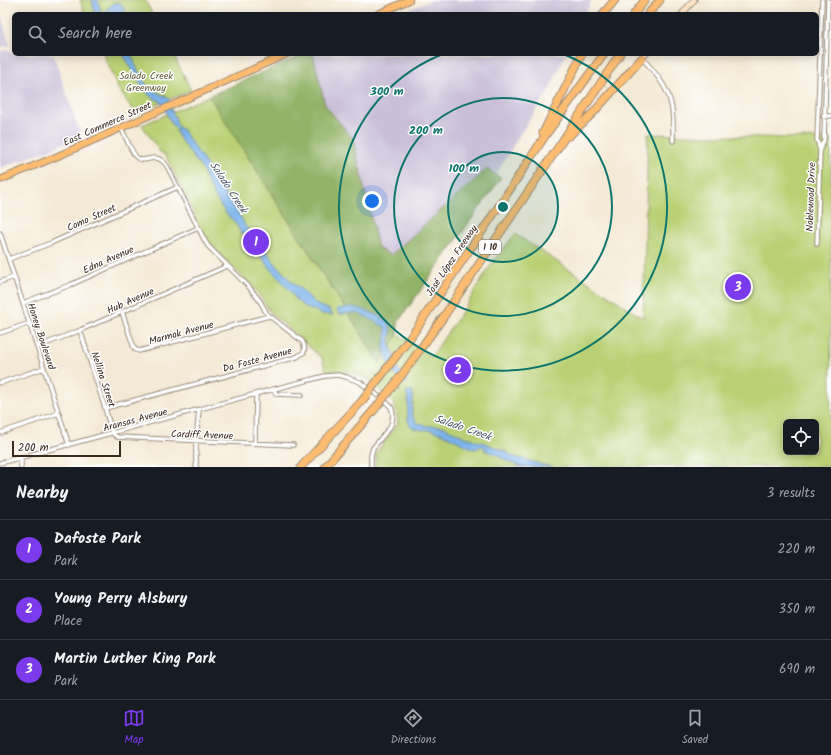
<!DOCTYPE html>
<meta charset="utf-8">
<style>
:root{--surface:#171b24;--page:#242831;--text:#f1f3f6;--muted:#9ea1a6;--line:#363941;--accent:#7c3aed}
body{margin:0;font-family:Kalam,sans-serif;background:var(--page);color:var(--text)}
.controls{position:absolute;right:12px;bottom:12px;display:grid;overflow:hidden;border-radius:6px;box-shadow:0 2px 10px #0003}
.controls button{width:36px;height:36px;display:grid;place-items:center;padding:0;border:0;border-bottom:1px solid var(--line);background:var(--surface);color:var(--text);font:20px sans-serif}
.scale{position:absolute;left:12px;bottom:10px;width:109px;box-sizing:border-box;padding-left:4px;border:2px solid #3b2a1e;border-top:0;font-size:11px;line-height:14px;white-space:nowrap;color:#3b2a1e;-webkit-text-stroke:3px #fff;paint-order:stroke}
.you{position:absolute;left:372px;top:201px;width:14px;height:14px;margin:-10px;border:3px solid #fff;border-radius:50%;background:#1a73e8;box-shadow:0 0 0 6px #1a73e833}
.badge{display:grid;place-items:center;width:26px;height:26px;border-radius:50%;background:var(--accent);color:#fff;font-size:13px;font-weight:700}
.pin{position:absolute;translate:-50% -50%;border:2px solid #fff;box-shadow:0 1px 4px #0006}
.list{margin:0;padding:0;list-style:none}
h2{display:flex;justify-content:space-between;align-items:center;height:52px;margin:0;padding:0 16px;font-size:17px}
h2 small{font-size:13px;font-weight:400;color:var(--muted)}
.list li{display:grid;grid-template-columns:26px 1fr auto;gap:12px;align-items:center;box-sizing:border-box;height:60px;padding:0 16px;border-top:1px solid var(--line)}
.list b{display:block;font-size:15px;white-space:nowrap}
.list p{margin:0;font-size:13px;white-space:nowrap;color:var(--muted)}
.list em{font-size:13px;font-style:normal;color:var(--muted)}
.icon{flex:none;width:22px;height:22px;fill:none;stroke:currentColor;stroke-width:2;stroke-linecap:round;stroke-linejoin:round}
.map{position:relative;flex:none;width:831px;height:467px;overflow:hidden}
.search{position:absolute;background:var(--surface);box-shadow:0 2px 10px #0003;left:12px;right:12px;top:12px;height:44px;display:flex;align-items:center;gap:10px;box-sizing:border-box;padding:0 14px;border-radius:6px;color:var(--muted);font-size:15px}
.sheet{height:232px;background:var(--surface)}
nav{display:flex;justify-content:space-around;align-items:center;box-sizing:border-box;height:56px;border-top:1px solid var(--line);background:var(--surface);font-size:11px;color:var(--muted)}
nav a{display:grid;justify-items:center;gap:2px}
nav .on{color:var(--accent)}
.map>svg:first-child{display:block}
</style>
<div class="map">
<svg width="831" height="467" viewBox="0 0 831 467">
<rect width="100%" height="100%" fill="#fff"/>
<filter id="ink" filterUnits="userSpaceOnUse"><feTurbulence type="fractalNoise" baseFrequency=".025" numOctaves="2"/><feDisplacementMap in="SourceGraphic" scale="8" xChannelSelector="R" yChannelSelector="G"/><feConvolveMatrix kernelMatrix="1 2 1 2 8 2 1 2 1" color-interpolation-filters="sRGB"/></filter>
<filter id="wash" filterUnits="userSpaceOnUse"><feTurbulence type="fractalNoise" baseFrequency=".012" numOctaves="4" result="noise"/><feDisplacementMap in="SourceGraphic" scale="16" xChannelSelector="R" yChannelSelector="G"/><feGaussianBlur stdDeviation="0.9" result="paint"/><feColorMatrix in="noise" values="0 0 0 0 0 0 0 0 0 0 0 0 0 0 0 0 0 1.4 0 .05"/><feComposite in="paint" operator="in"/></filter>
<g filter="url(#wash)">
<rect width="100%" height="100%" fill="#f4e9d4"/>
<path fill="#c9bfd7" d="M432,0H592L585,14H399Z
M0,12L10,46L0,47Z
M8,50L13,54L14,52V54H53L81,136L43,152L0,168V51Z
M313,54H566L548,92L522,131L496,175L487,169L391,255L378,248L353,140L325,105Z"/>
<path fill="#b9d074" stroke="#7a7d49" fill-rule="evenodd" d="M80,0H145L152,14H85Z
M103,54H173L191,90L136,114L119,90Z
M209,96L373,352L379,362L398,334L431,357L464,309L490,266L515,234L643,318L648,134L831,139V467H375L376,454L380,448L398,423L397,414L393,402L367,379L354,374L340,371H326L322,358L271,313L259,295L249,283L218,253L202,231L166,156L160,152L142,125ZM786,422H816V452H786Z"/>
<path fill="#92b266" stroke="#666e42" d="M304,54H313L325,105L353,139L378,248L391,255L487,169L501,178L398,322V334L379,363L373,352L209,96Z"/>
<path fill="#7ab3ea" stroke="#5a6e84" d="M92,0H98L101,12L102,14H103C106,11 109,6 113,4C121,0 124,7 125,14H95Z
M123,54H131C135,65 142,81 150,88C156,93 164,94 170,100L171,109L173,114L175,117L178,127L182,129L207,166L213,177L225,194L227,199L232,204L242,219L245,226L256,237L278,267L295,285L301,289L316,304L322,307L330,310L333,315L320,314L315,310H312L306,308L296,300L290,291L278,277L271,270L264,260L255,249L248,238L245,234L241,233L234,221L228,216L216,199L207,181L202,169L180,139L176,131L177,129L173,126L160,101L150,96L143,88Z
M353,307C360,308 386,317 389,323C392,329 391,336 389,342L397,363L395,367C400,372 407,376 407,383L405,384L403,381L394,374L388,362L384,349V342L386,339V330L385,327C377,323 366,316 359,314C351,311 346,315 340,314L337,310L338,309Z
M412,390C412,393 414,397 413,400C413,412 409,412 417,423L428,426H442L467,438H470L477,441L485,443L505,451L512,456L544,465L553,467H522L509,462L498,456L496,454L484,450L486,448L485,447L481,446L476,449H474C460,443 448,435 434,431C427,428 413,433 409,423C405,414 411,403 406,393Z"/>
</g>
<g filter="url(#ink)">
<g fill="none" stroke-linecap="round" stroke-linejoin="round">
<defs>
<path id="street" d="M642,58C654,71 665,84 670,100C674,112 673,129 673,141
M823,116H831
M820,149L824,140L828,0
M0,233L69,445
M817,244L820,150L817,140L822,0
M9,259L51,243L178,187
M0,282L14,277
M23,303L70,285L198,228
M122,312L134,348L136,350L139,351L269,316
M80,330L105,408L112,433L117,437L293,445
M0,333L30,323
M37,347L76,332L227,266
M0,383L44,368
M302,395L276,394L274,389L325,376L338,375L346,377L360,382L386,402L391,407L393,413L392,422L390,427L373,448L371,455V467
M105,408L297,357L304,352C305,348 305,345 302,341L267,314L260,301L249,287L208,246L205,241L167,166C155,149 146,166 136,157C131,151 125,135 121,128
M0,433L59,413
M255,443L256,394
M0,463L274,389
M21,467V457
M196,467V441L199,410"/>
<path id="secondary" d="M682,14L694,0
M642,58L646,54"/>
<path id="primary" d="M378,14L409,0
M0,180L58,156L287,54"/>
<path id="highway" d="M603,14L615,0
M634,14L645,0
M648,14L660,0
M543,133L582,54
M569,136L593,113L642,58
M410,338L487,224L547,133L604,54
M421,348L444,316L559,146L620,54
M301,467L362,401
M325,467L374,410"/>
</defs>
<use href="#street" stroke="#988a79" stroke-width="5.5"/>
<use href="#secondary" stroke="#988a79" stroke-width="7"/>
<use href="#primary" stroke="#988a79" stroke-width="8"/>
<use href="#highway" stroke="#988a79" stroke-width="9"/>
<use href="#street" stroke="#fff" stroke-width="3.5"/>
<use href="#secondary" stroke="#ffe4c6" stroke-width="5"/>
<use href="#primary" stroke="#febc71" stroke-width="6"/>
<use href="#highway" stroke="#febc71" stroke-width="7"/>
<defs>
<path id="highway-bridge" d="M362,401L410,338
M374,410L401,376L421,348"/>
</defs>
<use href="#highway-bridge" stroke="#988a79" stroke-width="9" stroke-linecap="butt"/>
<use href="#highway-bridge" stroke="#febc71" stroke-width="7"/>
</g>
</g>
<circle cx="503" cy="207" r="55" fill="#0f766e" fill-opacity=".12"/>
<g fill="none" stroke="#0f766e" stroke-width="2">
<circle cx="503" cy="207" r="55"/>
<circle cx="503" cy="207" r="109"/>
<path d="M563 54A164 164 0 1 1 443 54"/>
</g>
<g text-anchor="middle" stroke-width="3" stroke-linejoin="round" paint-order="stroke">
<rect fill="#fff" stroke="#766a62" stroke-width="1" x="479" y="240" width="22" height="14" rx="3"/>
<g font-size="9" font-weight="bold" fill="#3b2a1e">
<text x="490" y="250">I 10</text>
</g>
<g font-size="10" fill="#615c38" stroke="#fff">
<text x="146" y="79">Salado Creek<tspan x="146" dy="12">Greenway</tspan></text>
</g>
<g font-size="10" fill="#3b2a1e" stroke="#fff">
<text transform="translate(107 123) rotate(-24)" y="4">East Commerce Street</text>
<text transform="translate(810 197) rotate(-88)" y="4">Noblewood Drive</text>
<text transform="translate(91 217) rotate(-24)" y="4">Como Street</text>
<text transform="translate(108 259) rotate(-24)" y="4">Edna Avenue</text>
<text transform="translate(451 260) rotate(-56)" y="4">José López Freeway</text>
<text transform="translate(130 300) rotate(-24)" y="4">Hub Avenue</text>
<text transform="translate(181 332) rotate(-15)" y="4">Marmok Avenue</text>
<text transform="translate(42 336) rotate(72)" y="4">Honey Boulevard</text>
<text transform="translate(257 359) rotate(-15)" y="4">Da Foste Avenue</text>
<text transform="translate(104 379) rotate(72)" y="4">Nellina Street</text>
<text transform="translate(135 419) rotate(-15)" y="4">Aransas Avenue</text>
<text transform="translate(202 434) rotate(2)" y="4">Cardiff Avenue</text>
</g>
<g font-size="11" font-style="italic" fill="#515a65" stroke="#fff">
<text transform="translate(229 187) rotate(57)" y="4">Salado Creek</text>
<text transform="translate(463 427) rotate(19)" y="4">Salado Creek</text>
</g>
</g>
<circle cx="503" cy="207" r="6" fill="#0f766e" stroke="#fff" stroke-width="2"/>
<g font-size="12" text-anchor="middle" font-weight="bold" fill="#0f766e" stroke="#fff" stroke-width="3" stroke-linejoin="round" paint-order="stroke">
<text x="387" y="95">300 m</text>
<text x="426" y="134">200 m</text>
<text x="464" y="172">100 m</text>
</g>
</svg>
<div class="controls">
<button><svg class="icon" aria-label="locate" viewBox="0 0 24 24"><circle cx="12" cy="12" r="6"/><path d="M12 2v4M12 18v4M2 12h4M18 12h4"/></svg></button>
</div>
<div class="scale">200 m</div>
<div class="you"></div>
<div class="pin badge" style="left:256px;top:242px">1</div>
<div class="pin badge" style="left:458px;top:370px">2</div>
<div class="pin badge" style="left:738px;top:287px">3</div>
<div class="search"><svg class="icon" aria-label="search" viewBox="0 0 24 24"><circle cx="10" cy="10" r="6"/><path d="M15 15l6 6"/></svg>Search here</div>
</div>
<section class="sheet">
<h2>Nearby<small>3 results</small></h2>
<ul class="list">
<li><span class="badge">1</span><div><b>Dafoste Park</b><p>Park</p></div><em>220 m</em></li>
<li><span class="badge">2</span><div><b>Young Perry Alsbury</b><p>Place</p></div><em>350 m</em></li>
<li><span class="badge">3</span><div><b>Martin Luther King Park</b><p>Park</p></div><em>690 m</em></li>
</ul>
</section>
<nav>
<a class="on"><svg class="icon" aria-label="map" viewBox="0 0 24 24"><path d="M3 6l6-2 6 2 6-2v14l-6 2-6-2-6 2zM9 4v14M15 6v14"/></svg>Map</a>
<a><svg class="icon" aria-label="directions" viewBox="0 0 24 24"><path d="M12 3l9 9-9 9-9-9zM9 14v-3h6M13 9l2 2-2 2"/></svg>Directions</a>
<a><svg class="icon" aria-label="saved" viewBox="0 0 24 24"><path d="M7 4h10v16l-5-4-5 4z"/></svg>Saved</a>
</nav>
